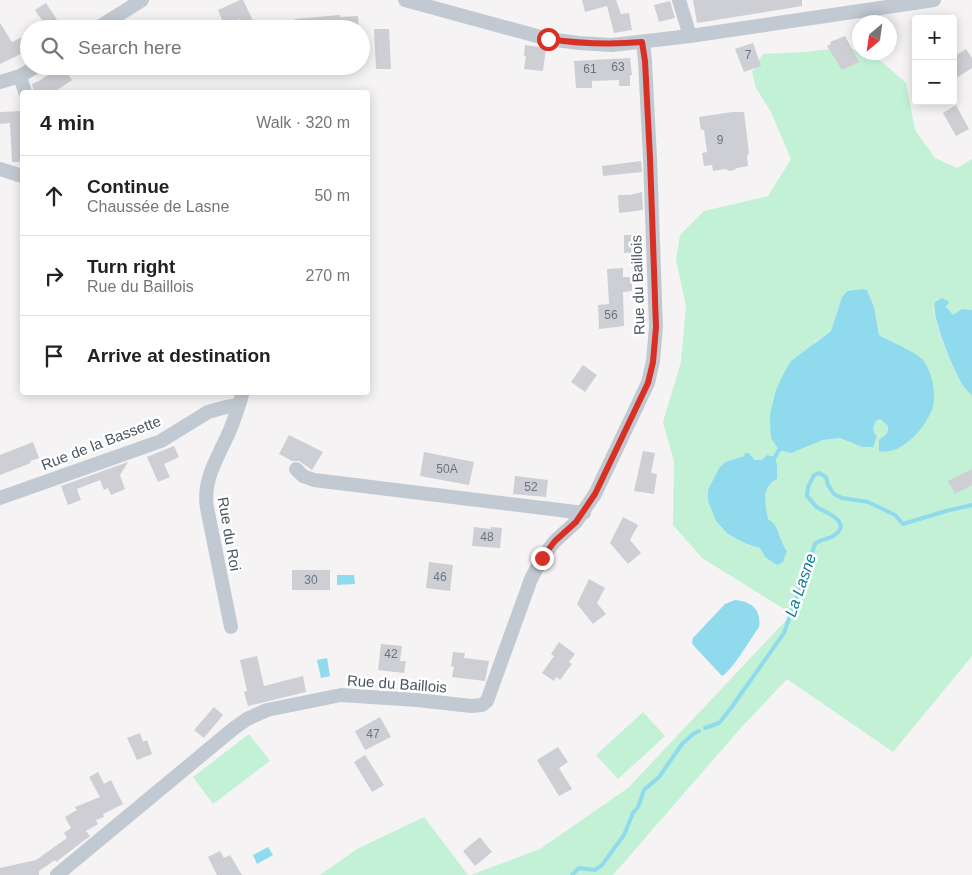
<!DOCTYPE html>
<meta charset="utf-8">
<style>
:root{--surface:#fff;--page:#f2f2f2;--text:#222;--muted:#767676;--line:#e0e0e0}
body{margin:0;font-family:Arial,sans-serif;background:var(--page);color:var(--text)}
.controls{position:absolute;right:15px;top:15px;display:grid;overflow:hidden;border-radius:5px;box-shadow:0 2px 12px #0003}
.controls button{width:45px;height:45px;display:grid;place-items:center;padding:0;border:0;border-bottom:1px solid var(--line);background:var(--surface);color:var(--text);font:25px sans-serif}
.compass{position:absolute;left:852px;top:15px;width:45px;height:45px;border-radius:50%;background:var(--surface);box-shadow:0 2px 12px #0003;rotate:209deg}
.stop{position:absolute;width:15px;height:15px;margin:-11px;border:4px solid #d93025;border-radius:50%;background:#fff}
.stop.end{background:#d93025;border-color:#fff;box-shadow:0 1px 5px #0008}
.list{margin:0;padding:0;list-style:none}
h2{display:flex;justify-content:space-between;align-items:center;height:65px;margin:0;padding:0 20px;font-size:21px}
h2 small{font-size:16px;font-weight:400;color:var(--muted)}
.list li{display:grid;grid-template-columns:32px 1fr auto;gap:15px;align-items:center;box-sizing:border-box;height:80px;padding:0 20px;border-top:1px solid var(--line)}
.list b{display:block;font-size:19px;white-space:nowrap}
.list p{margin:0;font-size:16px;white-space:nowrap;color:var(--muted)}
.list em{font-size:16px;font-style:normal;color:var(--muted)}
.icon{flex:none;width:28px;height:28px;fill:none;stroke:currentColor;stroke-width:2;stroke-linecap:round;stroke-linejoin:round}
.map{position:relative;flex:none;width:972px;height:875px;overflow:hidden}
.search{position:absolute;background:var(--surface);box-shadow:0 2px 12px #0003;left:20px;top:20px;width:350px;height:55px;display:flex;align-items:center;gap:12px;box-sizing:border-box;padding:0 18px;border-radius:28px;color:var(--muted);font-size:19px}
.panel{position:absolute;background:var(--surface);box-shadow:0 2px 12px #0003;left:20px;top:90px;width:350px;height:305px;border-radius:5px}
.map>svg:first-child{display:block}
</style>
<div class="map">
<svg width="972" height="875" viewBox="0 0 972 875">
<rect width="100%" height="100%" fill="#f5f3f3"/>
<path fill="#c3f1d5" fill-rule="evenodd" d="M848,47L881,61L906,83L915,130L935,158L957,168L972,159V310L953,315L946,305L933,309C936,315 936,321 938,328C944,348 959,381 972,396V656L893,752L787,679L739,730L613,875H471L540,849L628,788L792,614L702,558L673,525L674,462L663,422L681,362L686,306L676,260L680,235L704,211L768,196L791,159L771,112L756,88L752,72L763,54L804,52ZM862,289L867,290L874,307L879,335L912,353L931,412L911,439L885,436L888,431V426L880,419L876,421C873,427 872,431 877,436L875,442L862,447L840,438L823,440L791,453L771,438L770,414L815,342L831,331L842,297L847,291ZM749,453L755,460H762L777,465V479C764,487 762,504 767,518C769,523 776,525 778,530C781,537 782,544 787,551L765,557L760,548L747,544L708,491L719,468L725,462L736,459Z
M643,712L665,736L618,779L596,755Z
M249,734L270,761L213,804L193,777Z
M424,817L468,875H320L357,849Z"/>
<path fill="#90daee" d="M862,289L867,290L874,307L879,335C889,341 916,352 923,360C931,371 935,387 934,401C932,422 902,457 879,451V440C884,435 889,435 888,426L880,419L876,421C873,427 872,431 877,436L873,447H862L840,438L823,440L791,453L779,450L771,438L770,423V414L776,390L784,373L791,361L831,331L842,297L847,291Z
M942,298L948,301L949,303L946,306L953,315L962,309L972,310V396C969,392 964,388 962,384C953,368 931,318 935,302Z
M745,453H749L755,460H762L767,455L775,457L777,465V479C761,488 765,504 768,519C780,526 779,540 787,551L783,562L777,565L765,557L760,548L747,544L728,534L716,521L708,501V490L719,468L725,462L744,456Z
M337,575H354L355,584L337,585Z
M735,600C751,601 762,610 759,627C752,637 731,672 722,676L694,646L692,643L693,638L725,604Z
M327,658L330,676L321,678L317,660Z
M268,847L273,855L257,864L253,855Z"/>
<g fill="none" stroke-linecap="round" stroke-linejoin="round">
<path stroke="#90daee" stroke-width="4" d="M775,457L779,450
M705,728L719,723L731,708L784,633L815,544C821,538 830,540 836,534C851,522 826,512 818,508C814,505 811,500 807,496L808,487L814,475L819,473L826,477L828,485L834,494L842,498L868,502L895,515L903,524L946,511L972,505
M572,875L579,868L595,870L602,865L624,835L633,813L638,807L644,790L659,777L682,744L693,734L699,731"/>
</g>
<path fill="#cdcfd5" d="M240,0H243L257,29H244L240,19L224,25L218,10Z
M582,0H616L621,14L629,13L632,30L614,33L607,6L585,12Z
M693,0H802V6L697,23Z
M670,1L675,18L659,22L654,5Z
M46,3L63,29H48L35,10Z
M340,15V17L358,16L359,29H296L295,19Z
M0,23L12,42L29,34V50L0,64Z
M374,29H389L391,69H376Z
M845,36L859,62L842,70L827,46L831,44L830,42Z
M753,43L761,66L744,72L735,49Z
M525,45L546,48L543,71L524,69L526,56H524Z
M966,49L972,58V68L953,80V57Z
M630,58L632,75H630V86H619V80L592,81V88H576L574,61Z
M61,66H63L72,80L54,92H34L32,84L39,81Z
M956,105L969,129L956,136L943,113Z
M22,111V162H12L10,123L0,124V112Z
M732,112H744L749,153L747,156L748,166L737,168L734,170L729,171L726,169L713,171L712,165L704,166L702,153L707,152L704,130H701L699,117Z
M641,161L642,172L603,176L602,166Z
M642,192L643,210L619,213L618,195H630Z
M624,235H642L643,252L624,253Z
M623,268V277H632V291L623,292L624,326L599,329L598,305L609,304L607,269Z
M583,365L597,375L585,392L571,382Z
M289,435L323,452L312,470L299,461H292L279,454Z
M33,442L39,458L30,461L31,463L0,475V455Z
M174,446L179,457L164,464L170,477L158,482L147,457Z
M643,451L655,453L651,473L657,474L654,494L634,491Z
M424,452L474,462L469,485L420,476Z
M128,462L120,475L125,489L111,495L108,488L104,490L100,480L77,489L81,500L68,505L61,486Z
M972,469V485L955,494L948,481Z
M515,476L548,480L546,497L513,494Z
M623,517L638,525L630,540L641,553L628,564L610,543Z
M474,527L491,529V527L502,528L500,548L472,546Z
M429,562L453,565L450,591L426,588Z
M292,570H330V590H292Z
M589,579L605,588L597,603L606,614L593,624L577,604Z
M559,642L575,654L569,662L572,664L560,680L556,677L554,681L542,673L554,656L551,654Z
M381,644L402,646L400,661H406L404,673L378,670Z
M453,652L465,653L464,658L489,661L485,681L452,677L454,667L451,666Z
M257,656L264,686L303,676L306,692L248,706L244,692L247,691L240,660Z
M214,707L223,715L204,738L194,730Z
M380,717L391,737L365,750L355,731Z
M140,733L143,742L147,740L152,754L137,760L127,738Z
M558,747L568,762L559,768L572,789L559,796L537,760Z
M365,755L384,785L372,792L354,762Z
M98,772L104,784L111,780L123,804L103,814L104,817L96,820L98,824L86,831L90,836L56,862L55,860L39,871V875H0V868L36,860L67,838L64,833L71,828L65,817L77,810L75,807L100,797L89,777Z
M480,837L492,852L475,866L463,851Z
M220,851L224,858L230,855L242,875H217L208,857Z"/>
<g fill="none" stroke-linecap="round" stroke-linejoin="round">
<path stroke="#c1cad2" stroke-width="14" d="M405,0L548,39L579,43L612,45L690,36L934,0
M679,0L690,36
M96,29L142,0
M20,76L25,92
M0,82L20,76L37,66
M0,169L22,176
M296,469L303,476L314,480L584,513
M0,498L161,441L208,412L226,407L239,405
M231,627L207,508C202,479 219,456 230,430C235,418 239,405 243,392
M57,875L233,729L247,719L267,710L341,695L417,700L471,706L482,705L487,701L531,579L542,558L555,541L576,522L595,494L648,383L653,361L656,327L650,158L645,61L643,42"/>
</g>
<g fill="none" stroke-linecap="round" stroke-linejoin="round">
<path stroke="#d93025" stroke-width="6" d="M542,558L555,541L576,522L595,494L648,383L653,362L656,327L650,158L645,61L642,42C608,45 582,44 548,39"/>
</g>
<g text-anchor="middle" stroke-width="5" stroke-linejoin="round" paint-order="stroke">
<g font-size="12" fill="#6b747e">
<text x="748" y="59">7</text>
<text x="618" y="71">63</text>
<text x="590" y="73">61</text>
<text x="720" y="144">9</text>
<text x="611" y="319">56</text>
<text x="447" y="473">50A</text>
<text x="531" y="491">52</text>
<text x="487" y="541">48</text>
<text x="440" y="581">46</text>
<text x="311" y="584">30</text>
<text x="391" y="658">42</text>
<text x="373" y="738">47</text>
</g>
<g font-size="15" fill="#4a5661" stroke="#fff">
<text transform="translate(638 285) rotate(-92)" y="5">Rue du Baillois</text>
<text transform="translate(101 443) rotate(-21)" y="5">Rue de la Bassette</text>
<text transform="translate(229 534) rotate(80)" y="5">Rue du Roi</text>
<text transform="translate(397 684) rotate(4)" y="5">Rue du Baillois</text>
</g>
<g font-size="16" font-style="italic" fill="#0c7c9b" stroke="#fff">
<text transform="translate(800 585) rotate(-71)" y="6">La Lasne</text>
</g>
</g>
</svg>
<div class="controls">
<button>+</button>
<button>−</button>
</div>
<svg class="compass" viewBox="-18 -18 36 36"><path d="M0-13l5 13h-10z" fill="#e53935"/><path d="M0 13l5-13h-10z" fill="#767676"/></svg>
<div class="stop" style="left:548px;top:39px"></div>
<div class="stop end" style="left:542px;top:558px"></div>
<div class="search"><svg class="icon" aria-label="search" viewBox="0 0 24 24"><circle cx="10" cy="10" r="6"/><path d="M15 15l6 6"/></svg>Search here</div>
<section class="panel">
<h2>4 min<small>Walk · 320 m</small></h2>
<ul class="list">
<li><svg class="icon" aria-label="ahead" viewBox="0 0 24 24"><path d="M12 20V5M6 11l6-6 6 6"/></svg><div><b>Continue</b><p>Chaussée de Lasne</p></div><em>50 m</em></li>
<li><svg class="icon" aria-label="right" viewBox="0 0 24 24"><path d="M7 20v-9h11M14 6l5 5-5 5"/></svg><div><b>Turn right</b><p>Rue du Baillois</p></div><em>270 m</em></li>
<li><svg class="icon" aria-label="arrive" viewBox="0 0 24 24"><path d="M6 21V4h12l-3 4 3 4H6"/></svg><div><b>Arrive at destination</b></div></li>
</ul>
</section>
</div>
